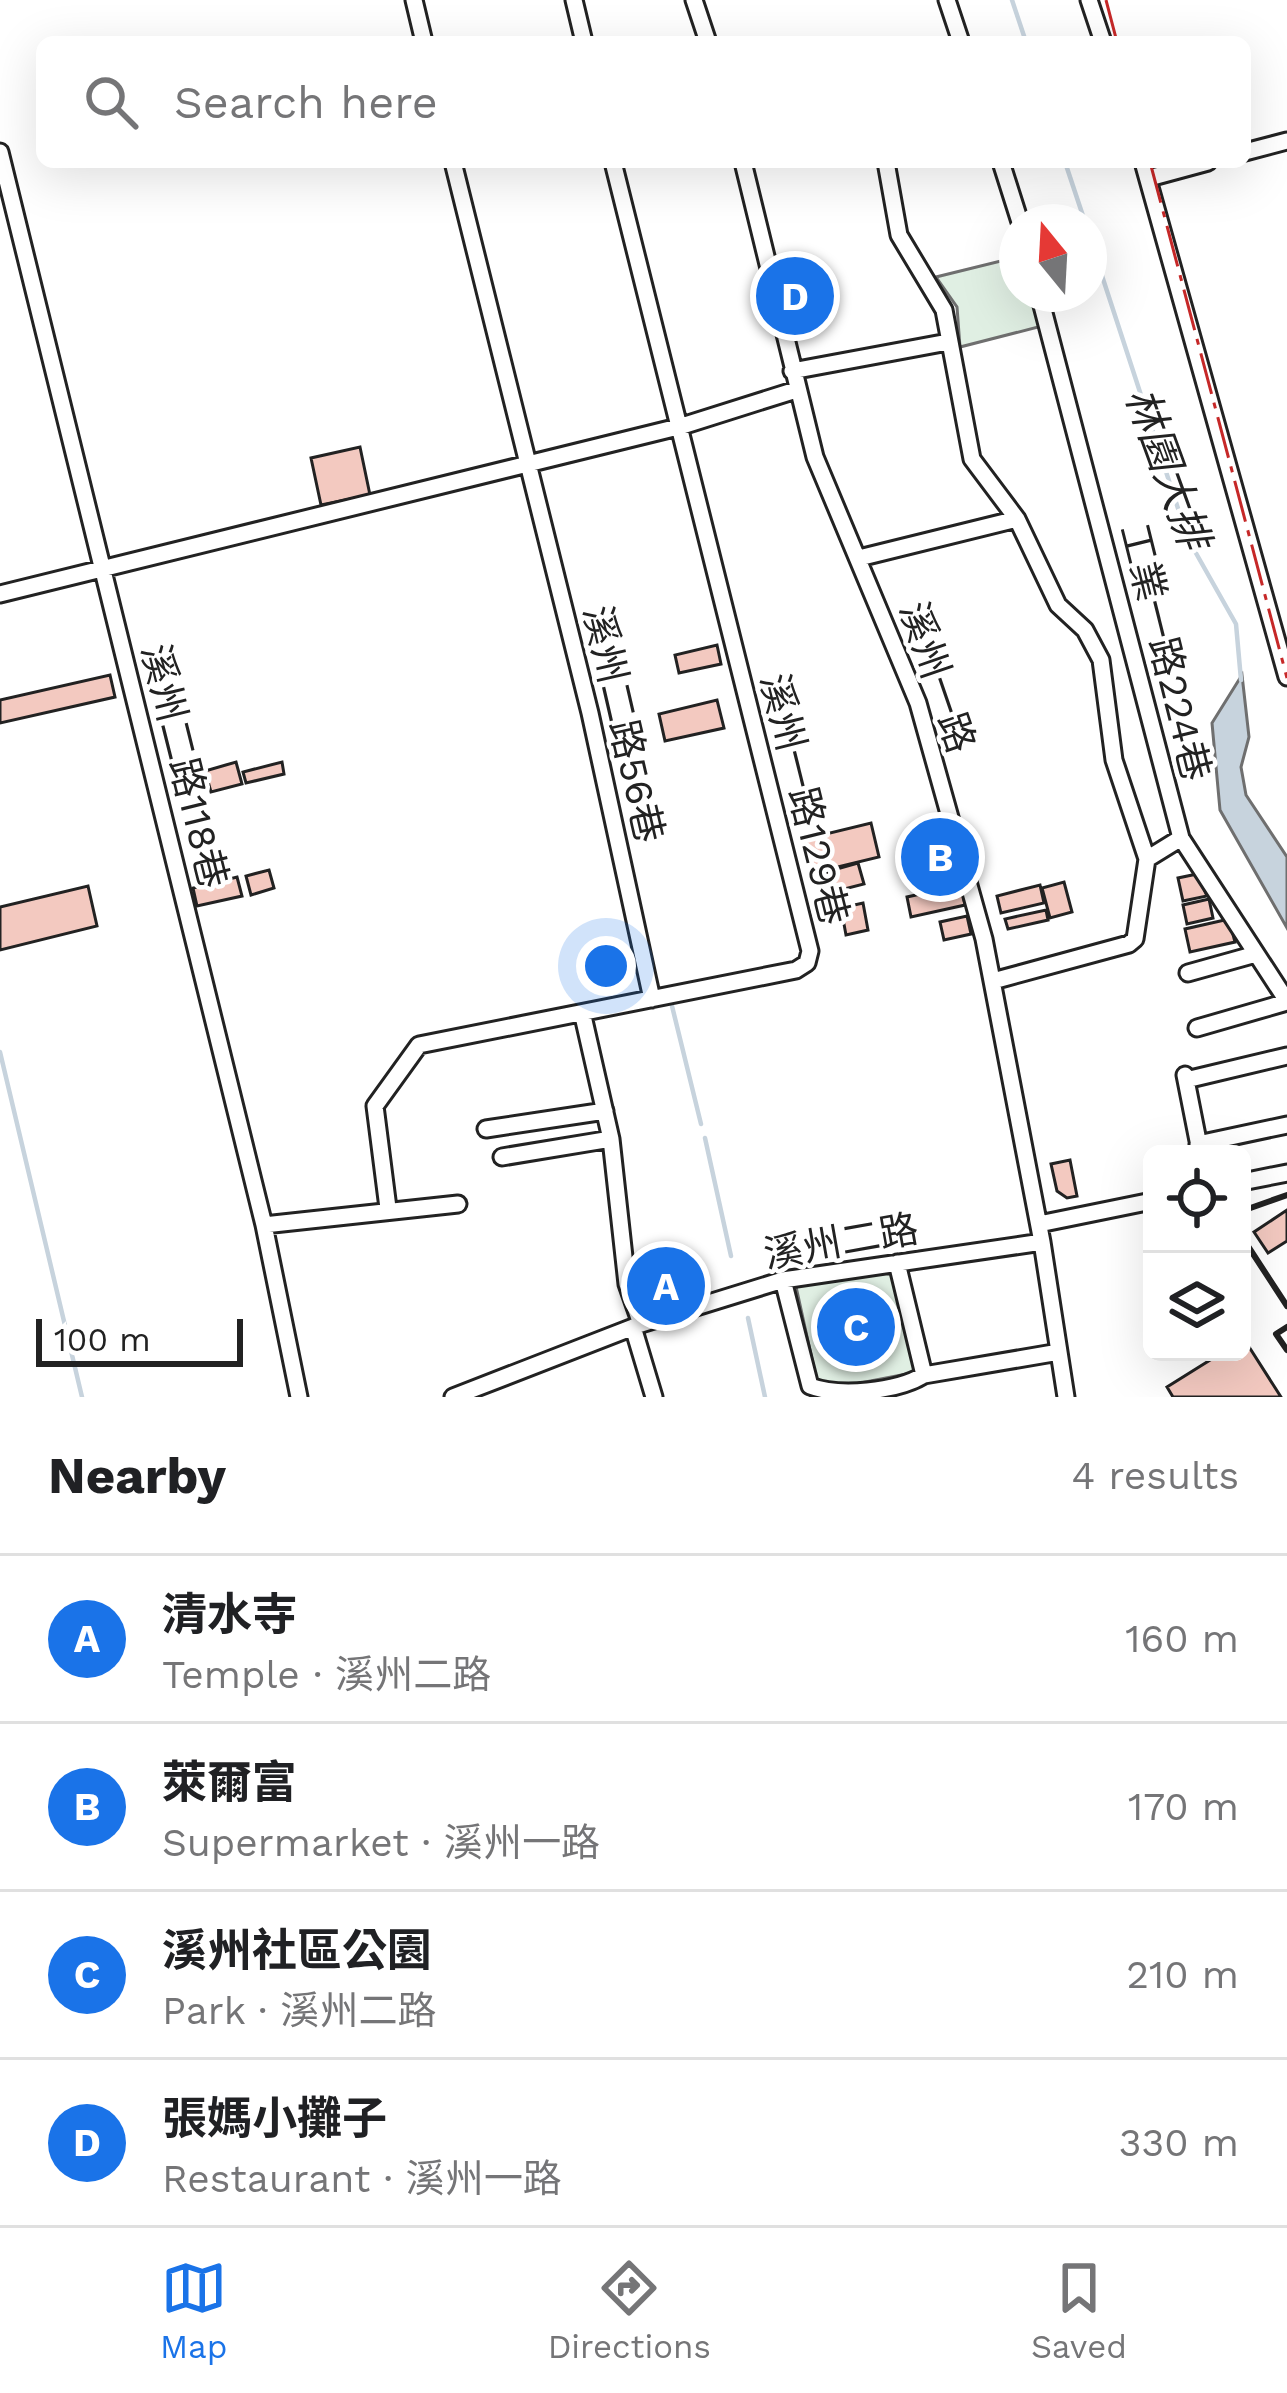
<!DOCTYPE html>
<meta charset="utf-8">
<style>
:root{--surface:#fff;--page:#f6f6f6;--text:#202124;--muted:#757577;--line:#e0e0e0;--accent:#1a73e8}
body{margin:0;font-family:"Work Sans","Noto Sans TC",sans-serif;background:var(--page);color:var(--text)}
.controls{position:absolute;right:36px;bottom:36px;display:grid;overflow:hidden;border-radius:18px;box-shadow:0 12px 48px #0002}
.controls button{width:108px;height:108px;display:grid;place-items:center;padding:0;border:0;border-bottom:3px solid var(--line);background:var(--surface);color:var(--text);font:60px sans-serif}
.compass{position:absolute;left:999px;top:204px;width:108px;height:108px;border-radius:50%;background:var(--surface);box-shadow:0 12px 48px #0002;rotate:342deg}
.scale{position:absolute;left:36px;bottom:30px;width:207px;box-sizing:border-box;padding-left:12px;border:6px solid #222;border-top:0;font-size:33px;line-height:42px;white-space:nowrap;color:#222;-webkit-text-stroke:9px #fff;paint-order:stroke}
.you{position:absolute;left:606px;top:966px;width:42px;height:42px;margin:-30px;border:9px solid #fff;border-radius:50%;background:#1a73e8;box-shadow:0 0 0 18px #1a73e833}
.badge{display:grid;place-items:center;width:78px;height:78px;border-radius:50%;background:var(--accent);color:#fff;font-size:39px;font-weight:700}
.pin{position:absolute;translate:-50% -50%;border:6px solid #fff;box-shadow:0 3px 12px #0006}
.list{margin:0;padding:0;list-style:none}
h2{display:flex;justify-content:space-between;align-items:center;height:156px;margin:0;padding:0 48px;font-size:51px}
h2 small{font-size:39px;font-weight:400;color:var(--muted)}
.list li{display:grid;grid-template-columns:78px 1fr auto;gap:36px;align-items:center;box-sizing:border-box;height:168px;padding:0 48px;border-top:3px solid var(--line)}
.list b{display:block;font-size:45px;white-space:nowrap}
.list p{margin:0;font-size:39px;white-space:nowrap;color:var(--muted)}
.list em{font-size:39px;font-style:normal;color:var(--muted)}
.icon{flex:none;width:66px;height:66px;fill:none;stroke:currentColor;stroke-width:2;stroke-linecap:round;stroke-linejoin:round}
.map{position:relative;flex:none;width:1287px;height:1397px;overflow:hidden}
.search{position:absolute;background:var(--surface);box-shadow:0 12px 48px #0002;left:36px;right:36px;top:36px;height:132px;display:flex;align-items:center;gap:30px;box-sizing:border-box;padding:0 42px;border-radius:18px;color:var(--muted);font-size:45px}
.sheet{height:828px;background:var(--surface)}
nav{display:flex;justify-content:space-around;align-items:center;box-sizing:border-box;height:168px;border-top:3px solid var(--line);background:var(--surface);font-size:33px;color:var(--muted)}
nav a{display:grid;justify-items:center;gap:6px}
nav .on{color:var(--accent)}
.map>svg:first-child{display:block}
</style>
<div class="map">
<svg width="1287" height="1397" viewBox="0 0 1287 1397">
<rect width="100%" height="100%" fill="#fff"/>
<path fill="#e0efe3" stroke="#6f6f6f" stroke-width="3" d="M1017,257V294H1037L1046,325L960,347L957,307L936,277Z
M896,1266L917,1372L819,1391L795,1282Z"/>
<path fill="#c7d3dd" stroke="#6f6f6f" stroke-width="3" d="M1242,675L1249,737L1241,767L1246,795L1287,857V928L1220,810L1212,723Z"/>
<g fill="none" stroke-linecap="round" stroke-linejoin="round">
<path stroke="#c7d3dd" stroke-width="4.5" d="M1012,0L1026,42
M1065,162L1085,222
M1089,236L1188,539L1236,624L1241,680
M672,1006L701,1124
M0,1052L82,1397
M705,1138L731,1256
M748,1318L765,1397"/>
</g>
<path fill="#f3c9c0" stroke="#222" stroke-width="3" d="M360,447L370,495L321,505L311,458Z
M717,645L721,664L679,673L675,655Z
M110,675L115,697L0,723V700Z
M717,700L724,728L665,741L659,714Z
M236,762L242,784L211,792L205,771Z
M282,762L284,774L246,783L243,772Z
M871,823L879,857L813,873L805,839Z
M858,863L864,884L821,895L818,880L827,878L826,872Z
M269,870L274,888L251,895L246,876Z
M1197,874L1207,896L1183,901L1178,878Z
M237,877L242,896L197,906L193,888Z
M1064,882L1072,912L1050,918L1042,888Z
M961,885L965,905L911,917L907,897Z
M1040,885L1044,903L1001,913L997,896Z
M88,886L97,926L0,950V907Z
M1209,899L1213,918L1187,924L1183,905Z
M863,903L868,930L846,935L841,908Z
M1046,910L1048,920L1008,929L1005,919Z
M967,916L971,934L944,940L940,922Z
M1229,919L1235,942L1190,952L1185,929Z
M1070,1160L1077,1196L1067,1198L1057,1191L1051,1164Z
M1287,1210V1241L1268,1253L1254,1232Z
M1244,1339L1281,1397H1173L1167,1387L1223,1352H1242Z"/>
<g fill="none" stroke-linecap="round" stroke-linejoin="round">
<defs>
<path id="minor" d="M414,0L424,42
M574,0L584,42
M694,0L708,42
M947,0L961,42
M1089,0L1103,42
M0,152L264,1225L299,1397
M1245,152L1287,141
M453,162L590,713L652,999
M743,162L815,457L918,703L984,939L1042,1242L1066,1397
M886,162L899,235L944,310L972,459L1017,519L1058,605L1085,630L1101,660L1114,760L1147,859
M1001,162L1020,222
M1143,162L1287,677
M1149,178L1208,162
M1039,294L1181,838L1287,1001
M792,371L948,342
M859,558L1017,519
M0,594L682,426L796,390
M1188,973L1256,954
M993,981L1129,944L1135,939L1147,859L1181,838
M583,1016L611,1139L627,1284L641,1324
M1197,1028L1287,1002
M1185,1075L1200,1151
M1186,1080L1287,1056
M486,1129L605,1111
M1198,1144L1287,1125
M502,1157L611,1139
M1242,1182L1287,1173
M388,1208L375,1106L419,1045L796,970L807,963L810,951L613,162
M1039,1224L1152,1201
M264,1225L458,1204
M783,1280L810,1386C839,1397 896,1392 924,1375L897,1263
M633,1327L654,1397
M924,1375L1059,1352
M453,1397L641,1324L783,1280L1042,1242"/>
</defs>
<use href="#minor" stroke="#222" stroke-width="21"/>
<use href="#minor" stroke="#fff" stroke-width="15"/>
<path stroke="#222" stroke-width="6" d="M1242,1211L1287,1195
M1242,1237L1287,1306
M1287,1327L1276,1334L1287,1350"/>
<path stroke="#c62828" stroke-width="3" stroke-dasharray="42 9 6 9" stroke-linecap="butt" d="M1106,0L1117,42
M1150,162L1287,678"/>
</g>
<g text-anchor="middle" stroke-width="9" stroke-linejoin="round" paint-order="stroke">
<g font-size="39" fill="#222" stroke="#fff">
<text transform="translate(1166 652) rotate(76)" y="14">工業一路224巷</text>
<text transform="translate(938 677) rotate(71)" y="14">溪州一路</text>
<text transform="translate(624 724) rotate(77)" y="14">溪州二路56巷</text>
<text transform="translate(185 766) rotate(76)" y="14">溪州二路118巷</text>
<text transform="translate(805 799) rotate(76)" y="14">溪州一路129巷</text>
<text transform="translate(841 1241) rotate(-10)" y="14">溪州二路</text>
</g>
<g font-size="42" font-style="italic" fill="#222" stroke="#fff">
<text transform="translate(1168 468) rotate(70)" y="15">林園大排</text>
</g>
</g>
</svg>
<div class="controls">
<button><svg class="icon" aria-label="locate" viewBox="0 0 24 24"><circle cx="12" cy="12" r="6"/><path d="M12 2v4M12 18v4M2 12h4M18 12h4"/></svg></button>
<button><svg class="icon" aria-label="layers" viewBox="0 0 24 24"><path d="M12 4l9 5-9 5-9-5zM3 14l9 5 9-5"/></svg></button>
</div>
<svg class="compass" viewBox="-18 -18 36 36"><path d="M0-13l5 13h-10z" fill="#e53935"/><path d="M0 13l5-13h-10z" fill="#757577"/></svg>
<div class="scale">100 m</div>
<div class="you"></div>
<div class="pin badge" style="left:666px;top:1286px">A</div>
<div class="pin badge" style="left:940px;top:857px">B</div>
<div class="pin badge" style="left:856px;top:1327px">C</div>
<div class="pin badge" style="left:795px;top:296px">D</div>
<div class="search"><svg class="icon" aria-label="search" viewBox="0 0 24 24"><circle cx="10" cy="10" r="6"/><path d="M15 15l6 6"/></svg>Search here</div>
</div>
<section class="sheet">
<h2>Nearby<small>4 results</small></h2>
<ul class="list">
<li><span class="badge">A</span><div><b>清水寺</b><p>Temple · 溪州二路</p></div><em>160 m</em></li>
<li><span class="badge">B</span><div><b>萊爾富</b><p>Supermarket · 溪州一路</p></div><em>170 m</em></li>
<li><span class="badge">C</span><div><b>溪州社區公園</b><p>Park · 溪州二路</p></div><em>210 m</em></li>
<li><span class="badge">D</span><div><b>張媽小攤子</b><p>Restaurant · 溪州一路</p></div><em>330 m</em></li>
</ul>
</section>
<nav>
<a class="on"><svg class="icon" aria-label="map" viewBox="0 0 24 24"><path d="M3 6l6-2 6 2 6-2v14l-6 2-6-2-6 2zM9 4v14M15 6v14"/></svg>Map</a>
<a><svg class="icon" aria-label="directions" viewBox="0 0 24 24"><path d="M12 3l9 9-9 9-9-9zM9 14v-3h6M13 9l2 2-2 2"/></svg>Directions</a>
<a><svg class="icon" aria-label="saved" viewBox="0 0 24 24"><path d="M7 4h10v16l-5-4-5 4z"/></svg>Saved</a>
</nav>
